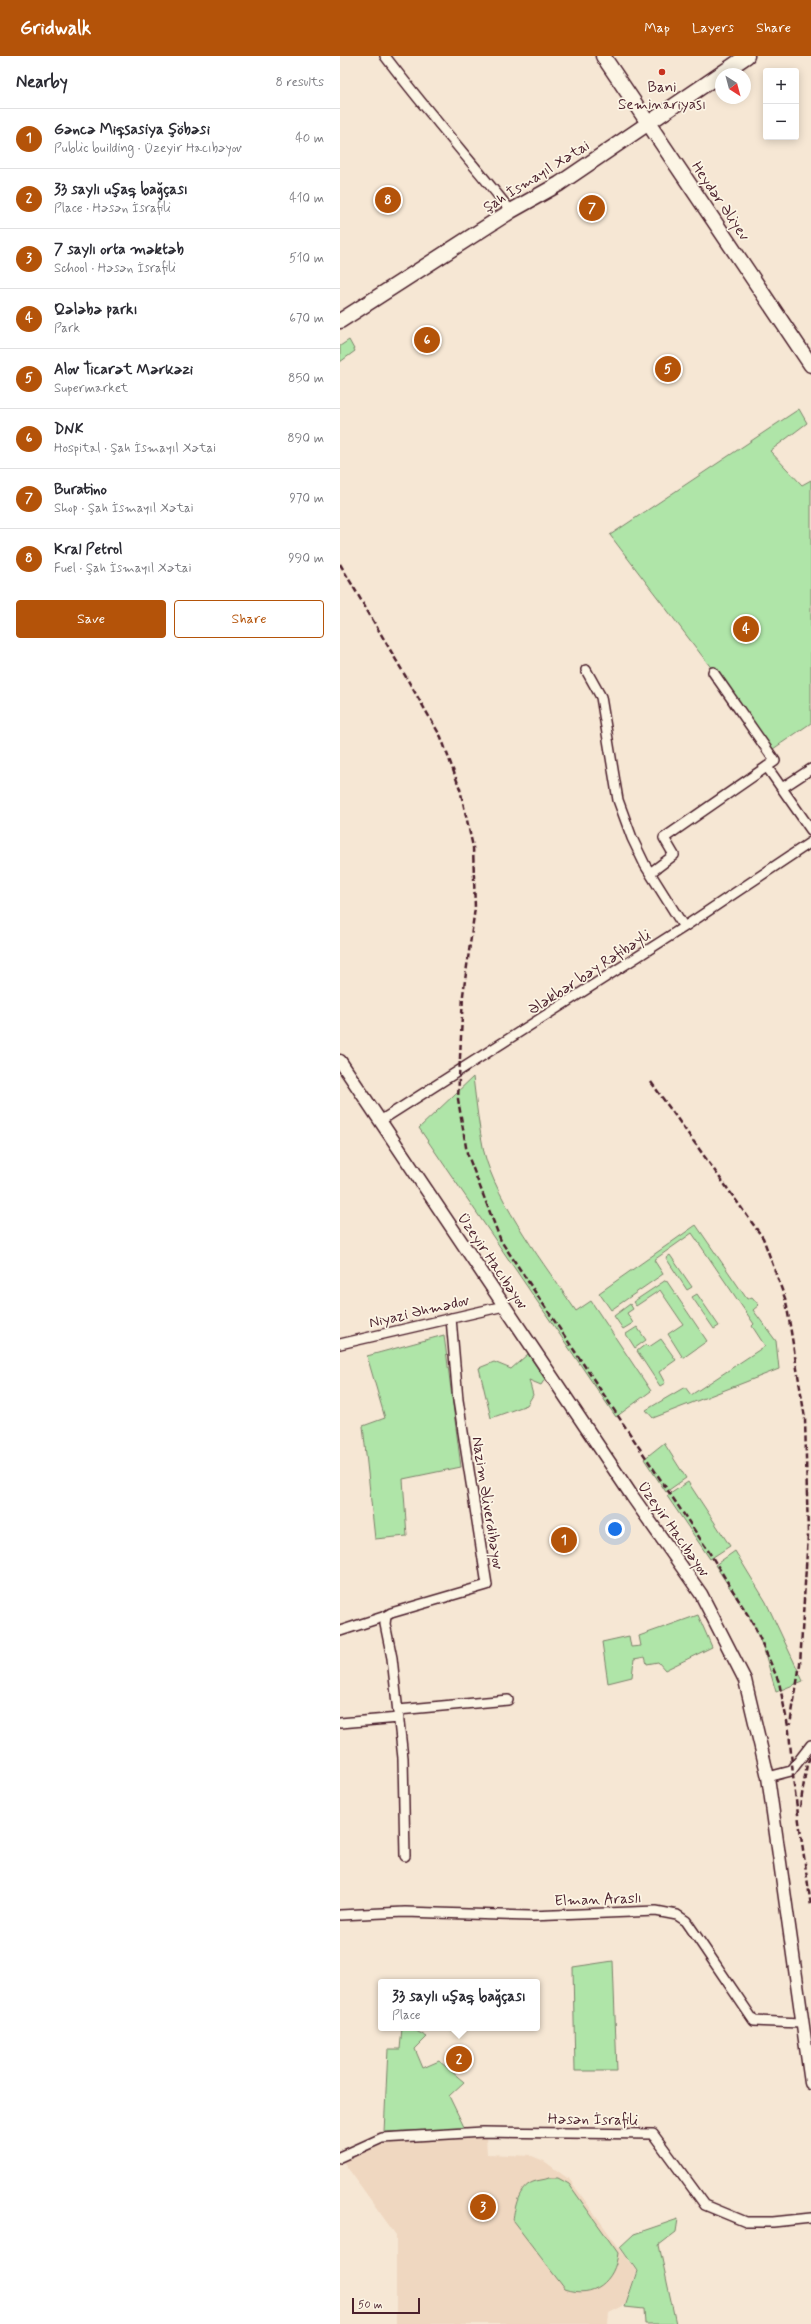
<!DOCTYPE html>
<meta charset="utf-8">
<style>
:root{--surface:#fff;--page:#f2f2f3;--text:#2b2b33;--muted:#7c7c81;--line:#e1e1e2;--accent:#b45309}
body{margin:0;font-family:Mynerve,sans-serif;background:var(--page);color:var(--text)}
.controls{position:absolute;right:12px;top:12px;display:grid;overflow:hidden;border-radius:4px;box-shadow:0 2px 10px #0003}
.controls button{width:36px;height:36px;display:grid;place-items:center;padding:0;border:0;border-bottom:1px solid var(--line);background:var(--surface);color:var(--text);font:20px sans-serif}
.compass{position:absolute;left:375px;top:12px;width:36px;height:36px;border-radius:50%;background:var(--surface);box-shadow:0 2px 10px #0003;rotate:144deg}
.scale{position:absolute;left:12px;bottom:10px;width:68px;box-sizing:border-box;padding-left:4px;border:2px solid #4a1f2b;border-top:0;font-size:11px;line-height:14px;white-space:nowrap;color:#4a1f2b;-webkit-text-stroke:3px #fcf5e5;paint-order:stroke}
.you{position:absolute;left:275px;top:1473px;width:14px;height:14px;margin:-10px;border:3px solid #fff;border-radius:50%;background:#1a73e8;box-shadow:0 0 0 6px #1a73e833}
.badge{display:grid;place-items:center;width:26px;height:26px;border-radius:50%;background:var(--accent);color:#fff;font-size:13px;font-weight:700}
.pin{position:absolute;translate:-50% -50%;border:2px solid #fff;box-shadow:0 1px 4px #0006}
.popup{position:absolute;left:38px;top:1923px;width:162px;height:52px;box-sizing:border-box;display:grid;place-content:center;border-radius:4px;background:var(--surface);filter:drop-shadow(0 1px 3px #0005);font-size:13px;white-space:nowrap;color:var(--muted)}
.popup b{font-size:15px;color:var(--text)}
.popup::after{content:'';position:absolute;left:50%;top:100%;margin-left:-8px;border:8px solid transparent;border-top-color:var(--surface)}
.list{margin:0;padding:0;list-style:none}
h2{display:flex;justify-content:space-between;align-items:center;height:52px;margin:0;padding:0 16px;font-size:17px}
h2 small{font-size:13px;font-weight:400;color:var(--muted)}
.list li{display:grid;grid-template-columns:26px 1fr auto;gap:12px;align-items:center;box-sizing:border-box;height:60px;padding:0 16px;border-top:1px solid var(--line)}
.list b{display:block;font-size:15px;white-space:nowrap}
.list p{margin:0;font-size:13px;white-space:nowrap;color:var(--muted)}
.list em{font-size:13px;font-style:normal;color:var(--muted)}
.actions{display:flex;gap:8px;padding:12px 16px}
.actions a{flex:1;padding:9px 0;border:1px solid var(--accent);border-radius:4px;text-align:center;font-size:14px;color:var(--accent)}
.actions .main{background:var(--accent);color:#fff}
.map{position:relative;flex:none;width:471px;height:2268px;overflow:hidden}
header{display:flex;align-items:center;gap:24px;box-sizing:border-box;height:56px;padding:0 20px;background:var(--accent);color:#fff}
header strong{font-size:19px}
nav{display:flex;gap:22px;margin-inline-start:auto;font-size:14px}
main{display:flex}
aside{flex:1;background:var(--surface)}
.map>svg:first-child{display:block}
</style>
<header>
<strong>Gridwalk</strong>
<nav><a>Map</a><a>Layers</a><a>Share</a></nav>
</header>
<main>
<aside>
<h2>Nearby<small>8 results</small></h2>
<ul class="list">
<li><span class="badge">1</span><div><b>Gəncə Miqsasiya şöbəsi</b><p>Public building · Üzeyir Hacıbəyov</p></div><em>40 m</em></li>
<li><span class="badge">2</span><div><b>33 saylı uşaq bağçası</b><p>Place · Həsən İsrafili</p></div><em>410 m</em></li>
<li><span class="badge">3</span><div><b>7 saylı orta məktəb</b><p>School · Həsən İsrafili</p></div><em>510 m</em></li>
<li><span class="badge">4</span><div><b>Qələbə parkı</b><p>Park</p></div><em>670 m</em></li>
<li><span class="badge">5</span><div><b>Alov Ticarət Mərkəzi</b><p>Supermarket</p></div><em>850 m</em></li>
<li><span class="badge">6</span><div><b>DNK</b><p>Hospital · Şah İsmayıl Xətai</p></div><em>890 m</em></li>
<li><span class="badge">7</span><div><b>Buratino</b><p>Shop · Şah İsmayıl Xətai</p></div><em>970 m</em></li>
<li><span class="badge">8</span><div><b>Kral Petrol</b><p>Fuel · Şah İsmayıl Xətai</p></div><em>990 m</em></li>
</ul>
<div class="actions"><a class="main">Save</a><a>Share</a></div>
</aside>
<div class="map">
<svg width="471" height="2268" viewBox="0 0 471 2268">
<rect width="100%" height="100%" fill="#f6e7d4"/>
<filter id="ink" filterUnits="userSpaceOnUse"><feTurbulence type="fractalNoise" baseFrequency=".025" numOctaves="2"/><feDisplacementMap in="SourceGraphic" scale="8" xChannelSelector="R" yChannelSelector="G"/><feConvolveMatrix kernelMatrix="1 2 1 2 8 2 1 2 1" color-interpolation-filters="sRGB"/></filter>
<g filter="url(#ink)">
<path fill="#efd7c0" d="M146,2080L147,2098L192,2100L204,2105L230,2124L296,2215L285,2249L269,2257L268,2268H56V2179L2,2104L42,2086Z"/>
<path fill="#afe5a8" stroke="#7c826a" d="M9,284L15,295L0,306V290Z
M459,353L467,367L430,395L462,429L471,424V667L433,693L270,479Z
M133,1021C136,1046 139,1072 144,1096C157,1148 206,1210 236,1255L251,1245L311,1335L276,1361L79,1072Z
M356,1169L407,1243L412,1241L419,1249L413,1254L436,1285L439,1313L313,1362L306,1354L345,1331L351,1339L425,1290L412,1270L414,1268L352,1177L314,1204L323,1218L271,1254L259,1237Z
M330,1199L352,1231L347,1234L326,1202Z
M326,1224L367,1285L343,1302L328,1278L343,1268L320,1234L296,1250L293,1246Z
M357,1238L379,1270L374,1273L352,1241Z
M290,1248L293,1253L287,1257L293,1267L283,1273L274,1260Z
M297,1271L306,1284L295,1292L286,1278Z
M104,1279L121,1411L63,1423L67,1480L35,1483L23,1370L45,1362L27,1300Z
M321,1283L336,1304L319,1316L325,1327L320,1330L297,1295L306,1288L309,1291Z
M188,1298L205,1323L201,1329L189,1324L193,1339L187,1349L151,1362L139,1312L154,1306L171,1313Z
M324,1387L346,1422L326,1436L304,1403Z
M348,1426L390,1490L370,1503L327,1440Z
M395,1495L426,1546L463,1625L436,1636L424,1594L413,1567L375,1509Z
M358,1559L372,1591L325,1614L318,1606L307,1608L305,1601L294,1603L292,1621L268,1627L262,1586L289,1580L291,1591L301,1590L299,1580Z
M273,1905L277,2015H235L233,1911Z
M62,1972H71L87,1981L75,1993L83,2012L99,2005L124,2026L109,2040L125,2073L44,2076L48,1993H60Z
M209,2122H218L229,2128L278,2197C275,2225 254,2243 225,2233L173,2165C175,2151 178,2132 193,2126C198,2124 204,2124 209,2122Z
M338,2163L336,2176L319,2189L336,2268H305L304,2253L285,2251L297,2215L280,2191L294,2178Z"/>
<g fill="none" stroke-linecap="round" stroke-linejoin="round">
<defs>
<path id="minor" d="M45,0C85,53 129,103 171,155
M246,614L261,641L278,744L292,782L305,809L344,871
M427,711L471,774
M442,732L471,713
M310,817L334,799L324,782L435,705L373,616
M40,1065L344,871L471,786
M0,1288L164,1250
M0,1575L46,1560
M58,1654L168,1644
M0,1667L59,1662
M428,1721L451,1715L471,1689
M65,1800L63,1702L52,1602L45,1568L46,1560L51,1557L147,1529L118,1344L111,1262
M0,1859L65,1856L190,1860L316,1855L337,1859L346,1865L355,1878L414,1965L461,1967
M0,2101L42,2082L143,2076L313,2078L365,2149L406,2166H433L471,2162"/>
<path id="secondary" d="M0,1005L292,1440L361,1538L405,1624L428,1721L471,2027"/>
<path id="primary" d="M263,0L471,309
M0,265L171,155L219,128L407,0"/>
</defs>
<use href="#minor" stroke="#4a1f2b" stroke-width="12"/>
<use href="#secondary" stroke="#4a1f2b" stroke-width="15"/>
<use href="#primary" stroke="#4a1f2b" stroke-width="17"/>
<use href="#minor" stroke="#fcf5e5" stroke-width="9"/>
<use href="#secondary" stroke="#fcf5e5" stroke-width="12"/>
<use href="#primary" stroke="#fcf5e5" stroke-width="14"/>
<path stroke="#4a1f2b" stroke-width="2.5" stroke-dasharray="6 3" stroke-linecap="butt" d="M0,508L101,681L120,733L133,791L135,852L123,939L118,1043L127,1097L161,1185L369,1496L414,1569L439,1626L449,1675L454,1730L471,1850
M311,1026L423,1182L446,1245L465,1362L468,1479L460,1608L450,1669
M460,1751L467,1708L471,1700"/>
</g>
</g>
<circle fill="#c8321e" stroke="#fcf5e5" stroke-width="1.5" cx="322" cy="16" r="4"/>
<g text-anchor="middle" stroke-width="3.5" stroke-linejoin="round" paint-order="stroke">
<g font-size="15" fill="#4a1f2b" stroke="#fcf5e5">
<text x="322" y="36">Bani<tspan x="322" dy="17">Seminariyası</tspan></text>
</g>
<g font-size="15" fill="#4a1f2b" stroke="#fcf5e5">
<text transform="translate(196 120) rotate(-32)" y="5">Şah İsmayıl Xətai</text>
<text transform="translate(381 145) rotate(56)" y="5">Heydər Əliyev</text>
<text transform="translate(249 916) rotate(-33)" y="5">Ələkbər bəy Rəfibəyli</text>
<text transform="translate(153 1205) rotate(56)" y="5">Üzeyir Hacıbəyov</text>
<text transform="translate(79 1255) rotate(-13)" y="5">Niyazi Əhmədov</text>
<text transform="translate(148 1447) rotate(81)" y="5">Nazim Əliverdibəyov</text>
<text transform="translate(334 1473) rotate(55)" y="5">Üzeyir Hacıbəyov</text>
<text transform="translate(258 1843) rotate(-2)" y="5">Elman Araslı</text>
<text transform="translate(253 2063) rotate(1)" y="5">Həsən İsrafili</text>
</g>
</g>
</svg>
<div class="controls">
<button>+</button>
<button>−</button>
</div>
<svg class="compass" viewBox="-18 -18 36 36"><path d="M0-13l5 13h-10z" fill="#e53935"/><path d="M0 13l5-13h-10z" fill="#7c7c81"/></svg>
<div class="scale">50 m</div>
<div class="you"></div>
<div class="pin badge" style="left:224px;top:1484px">1</div>
<div class="pin badge" style="left:119px;top:2003px">2</div>
<div class="popup"><b>33 saylı uşaq bağçası</b>Place</div>
<div class="pin badge" style="left:143px;top:2151px">3</div>
<div class="pin badge" style="left:406px;top:573px">4</div>
<div class="pin badge" style="left:328px;top:313px">5</div>
<div class="pin badge" style="left:87px;top:284px">6</div>
<div class="pin badge" style="left:252px;top:152px">7</div>
<div class="pin badge" style="left:48px;top:144px">8</div>
</div>
</main>
